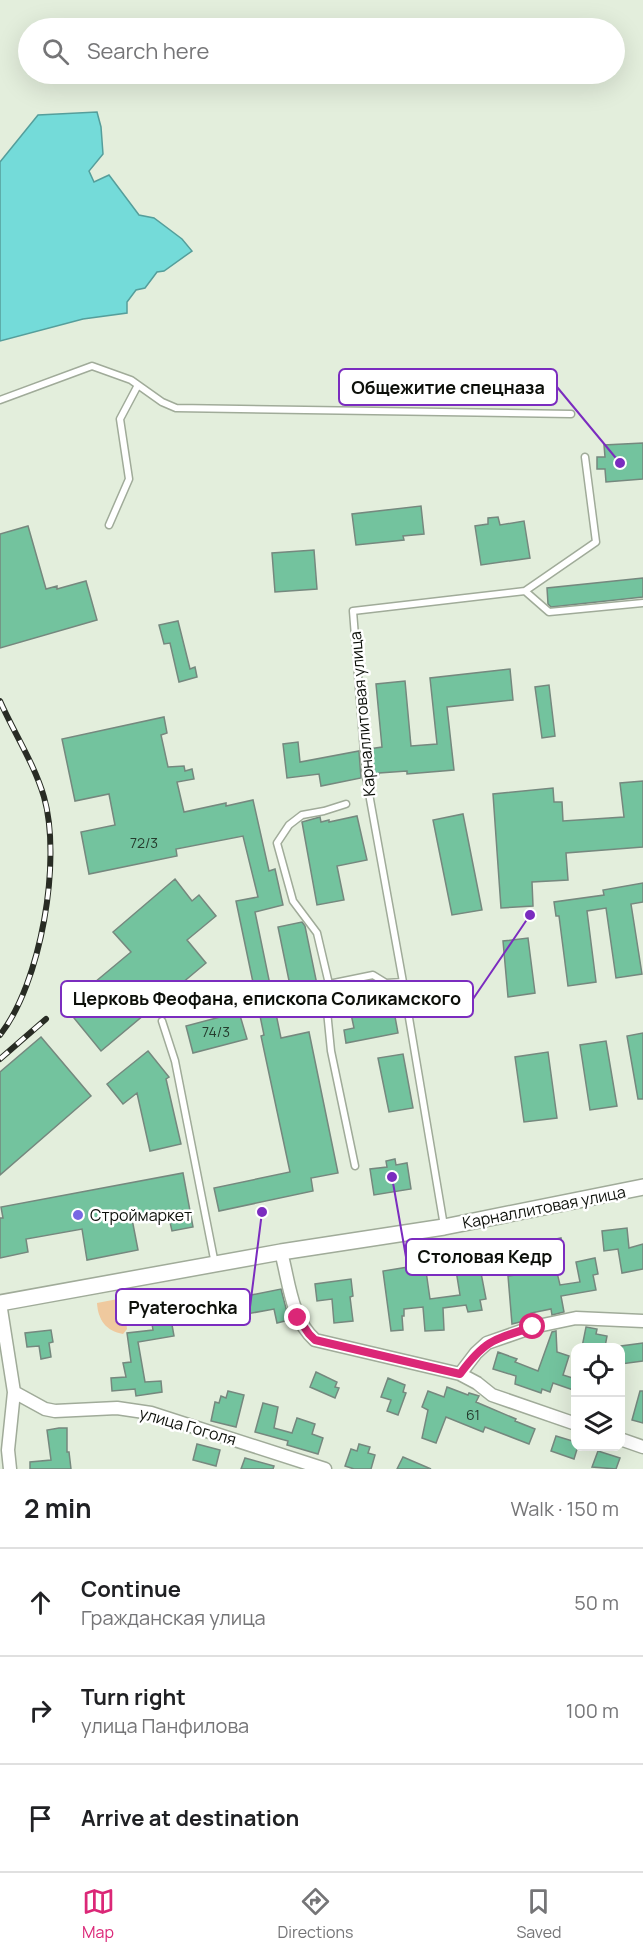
<!DOCTYPE html>
<meta charset="utf-8">
<style>
:root{--surface:#fff;--page:#f6f6f6;--text:#202124;--muted:#757577;--line:#e0e0e0;--accent:#db2777}
body{margin:0;font-family:Manrope,sans-serif;background:var(--page);color:var(--text)}
.controls{position:absolute;right:18px;bottom:18px;display:grid;overflow:hidden;border-radius:12px;box-shadow:0 6px 24px #0002}
.controls button{width:54px;height:54px;display:grid;place-items:center;padding:0;border:0;border-bottom:2px solid var(--line);background:var(--surface);color:var(--text);font:30px sans-serif}
.stop{position:absolute;width:18px;height:18px;margin:-14px;border:4px solid #db2777;border-radius:50%;background:#fff}
.stop.end{background:#db2777;border-color:#fff;box-shadow:0 2px 6px #0008}
.list{margin:0;padding:0;list-style:none}
h2{display:flex;justify-content:space-between;align-items:center;height:78px;margin:0;padding:0 24px;font-size:26px}
h2 small{font-size:20px;font-weight:400;color:var(--muted)}
.list li{display:grid;grid-template-columns:39px 1fr auto;gap:18px;align-items:center;box-sizing:border-box;height:108px;padding:0 24px;border-top:2px solid var(--line)}
.list b{display:block;font-size:22px;white-space:nowrap}
.list p{margin:0;font-size:20px;white-space:nowrap;color:var(--muted)}
.list em{font-size:20px;font-style:normal;color:var(--muted)}
.icon{flex:none;width:33px;height:33px;fill:none;stroke:currentColor;stroke-width:2;stroke-linecap:round;stroke-linejoin:round}
.map{position:relative;flex:none;width:643px;height:1469px;overflow:hidden}
.search{position:absolute;background:var(--surface);box-shadow:0 6px 24px #0002;left:18px;right:18px;top:18px;height:66px;display:flex;align-items:center;gap:15px;box-sizing:border-box;padding:0 21px;border-radius:33px;color:var(--muted);font-size:22px}
.sheet{height:402px;background:var(--surface)}
nav{display:flex;justify-content:space-around;align-items:center;box-sizing:border-box;height:84px;border-top:2px solid var(--line);background:var(--surface);font-size:16px;color:var(--muted)}
nav a{display:grid;justify-items:center;gap:3px}
nav .on{color:var(--accent)}
.map>svg:first-child{display:block}
</style>
<div class="map">
<svg width="643" height="1469" viewBox="0 0 643 1469">
<rect width="100%" height="100%" fill="#e3eedc"/>
<path fill="#efc99e" d="M123,1298L127,1329L123,1334C106,1331 98,1320 97,1303Z"/>
<path fill="#74dbd9" stroke="#559e9b" stroke-width="1.5" d="M97,112L101,127L103,154L89,171L94,182L109,175L139,215L154,218L182,239L192,251L164,271L157,272L145,288L136,290L127,302V313L83,319L0,341V162L38,115Z"/>
<path fill="#73c39e" stroke="#75887e" stroke-width="1.5" d="M643,443V479L606,482L605,469H597V457H605L604,445Z
M421,506L424,534L403,536L404,540L356,545L352,514Z
M498,517L500,525L524,521L530,558L481,565L475,526L488,524V518Z
M28,526L46,589L57,586V589L86,581L97,620L0,648V534Z
M314,550L317,589L275,592L272,553Z
M643,578V597L551,607L548,604L547,588Z
M178,621L190,669L195,667L197,677L179,682L170,643L164,644L159,625Z
M510,669L513,700L447,707L454,770L407,774V771L379,773V775L371,776L369,749L382,747L376,684L405,681L411,746L437,744L430,678Z
M549,685L555,736L542,738L535,687Z
M164,717L167,733L161,735L168,767L184,766L185,771L192,769L194,779L177,782L184,812L226,803V806L253,800L269,871L275,869L283,905L255,912L281,1038L309,1032L338,1173L311,1178L313,1191L219,1211L214,1188L290,1172L261,1036L264,1035L236,901L258,897L243,836L176,849L177,856L89,874L81,832L115,825L109,794L75,801L62,739Z
M298,742L300,762L359,751L361,778L321,786L319,774L287,778L283,744Z
M643,781V847L566,853L568,880L532,882L533,906L501,908L493,794L553,788L554,802H562L563,821L624,817L620,783Z
M463,814L482,910L452,915L433,820Z
M357,816L367,860L337,866L344,900L317,905L302,822L320,817L321,822L329,820V822Z
M175,879L192,901L199,895L216,916L187,940L206,963L101,1051L65,1007L131,952L113,932Z
M643,883V902L631,904L642,974L616,978L606,908L587,911L596,982L568,986L559,916H556L554,902L604,895L603,890Z
M302,922L305,926L320,999L313,1000L316,1012L306,1014L303,1004L294,1005L278,927Z
M528,938L535,993L508,997L503,941Z
M391,995L398,1033L346,1043L344,1030L354,1028L351,1014L370,1011L368,1000Z
M239,1012L247,1039L193,1053L186,1026Z
M643,1033V1099H638L627,1036Z
M41,1037L91,1096L0,1175V1072Z
M606,1041L617,1106L590,1110L580,1045Z
M148,1051L169,1077L166,1079L181,1144L150,1151L137,1093L123,1104L107,1084Z
M548,1052L557,1118L524,1122L515,1057Z
M403,1054L413,1108L389,1112L378,1058Z
M395,1159L396,1165L407,1163L411,1189L374,1195L370,1169L387,1167L386,1161Z
M183,1173L193,1227L172,1231L169,1218L166,1219L165,1213L132,1219L138,1250L87,1260L82,1229L26,1239L28,1252L0,1258V1218H3L1,1207Z
M627,1228L629,1248L643,1244V1269L622,1273L618,1249L604,1251L602,1231Z
M561,1238L564,1258L554,1260L560,1285L580,1282L576,1262L595,1258L598,1274L593,1275L596,1290L561,1296L564,1312L552,1315L551,1309L531,1313L532,1319L512,1324L508,1276L530,1273L524,1246Z
M433,1246L434,1253L451,1250L453,1267L426,1271L430,1299L460,1295L454,1258L493,1251L496,1270L481,1273L486,1299L480,1300L482,1310L468,1312L466,1305L443,1308L444,1330L425,1331L423,1307L404,1309V1316H402L403,1330L391,1331L383,1271L414,1266V1262L421,1261L419,1249Z
M351,1279L353,1296L350,1297L353,1321L334,1323L332,1299L317,1301L315,1284Z
M281,1289L289,1320L277,1323L274,1309L208,1321L205,1303L230,1298L229,1293L240,1292L241,1297Z
M169,1308L174,1336L138,1342L145,1382L161,1381L162,1392L136,1396L135,1389L112,1391L111,1378L126,1377L123,1363L131,1362L127,1333L153,1330L150,1312Z
M586,1327L597,1329L596,1334L607,1336L605,1347H582Z
M51,1330L53,1342L49,1343L51,1357L41,1359L39,1346L27,1347L25,1333Z
M556,1331L557,1352L569,1356L563,1375L576,1379V1391L553,1383L550,1392L542,1389L541,1393L515,1384L516,1376L493,1369L498,1352L517,1359L515,1362L538,1371L552,1332Z
M643,1343V1361L621,1364V1346Z
M316,1372L337,1382L335,1387L339,1388L335,1398L310,1387Z
M388,1378L405,1385L403,1392L406,1393L398,1415L387,1411L391,1400L381,1397Z
M447,1387L468,1395L469,1393L479,1396L476,1402L516,1419L515,1421L535,1429L529,1444L485,1427L483,1432L446,1417L436,1443L422,1438L428,1410L422,1407L428,1391L444,1397Z
M228,1391L244,1395L236,1427L211,1421L215,1402L219,1403L221,1396L226,1398Z
M640,1391H643V1423L632,1420Z
M263,1403L278,1407L274,1428L292,1433L297,1418L315,1424L312,1434L323,1438L318,1454L287,1445L288,1441L255,1432Z
M59,1428H67V1452H69L71,1469H30V1462L51,1460L47,1430Z
M556,1436L576,1442V1446H578L574,1459L551,1451Z
M197,1444L220,1450L216,1466L193,1460Z
M359,1444L370,1447L368,1453L375,1455L371,1469H354L345,1466L351,1449L357,1451Z
M598,1451L620,1458L616,1469L592,1467Z
M403,1457L431,1469H397Z
M245,1458L274,1466L273,1469H241Z"/>
<g fill="none" stroke-linecap="round" stroke-linejoin="round">
<defs>
<path id="service" d="M0,400L92,366L131,380L162,402L176,408L571,414
M109,525L129,479L120,419L138,385
M525,591L549,612L643,603
M346,804L324,811L302,815L289,825L277,843L293,901L317,933L329,984L327,1011L331,1051L355,1166
M329,984L373,975L386,983L403,982
M162,1021L175,1061L215,1264
M444,1226L403,982L366,777L353,611L525,591L596,542L585,457"/>
<path id="minor" d="M281,1252C289,1281 291,1319 315,1340L460,1374L477,1383L492,1395L576,1424
M0,1303L14,1392L8,1450L10,1469
M460,1374L476,1353L487,1343L533,1327L576,1318L643,1321
M14,1392L45,1409L55,1411L117,1408L151,1413L325,1469
M620,1439L643,1447"/>
<path id="tertiary" d="M0,1303L281,1252L444,1227L643,1187"/>
</defs>
<use href="#service" stroke="#a0ab99" stroke-width="9"/>
<use href="#minor" stroke="#a0ab99" stroke-width="15"/>
<use href="#tertiary" stroke="#a0ab99" stroke-width="18"/>
<use href="#service" stroke="#fff" stroke-width="6"/>
<use href="#minor" stroke="#fff" stroke-width="12"/>
<use href="#tertiary" stroke="#fff" stroke-width="15"/>
<defs>
<path id="rail" d="M0,701C14,733 34,763 44,797C62,860 41,983 0,1035
M0,1059L46,1019"/>
</defs>
<use href="#rail" stroke="#282c24" stroke-width="6"/>
<use href="#rail" stroke="#fff" stroke-width="4" stroke-dasharray="11" stroke-linecap="butt"/>
</g>
<g fill="none" stroke-linecap="round" stroke-linejoin="round">
<path stroke="#db2777" stroke-width="8" d="M298,1318L309,1334L315,1340L460,1374C485,1340 494,1339 533,1327"/>
</g>
<circle fill="#7868e3" stroke="#fff" stroke-width="2" cx="78" cy="1215" r="6"/>
<g text-anchor="middle" stroke-width="5" stroke-linejoin="round" paint-order="stroke">
<g font-size="14" fill="#263c2e">
<text x="144" y="848">72/3</text>
<text x="216" y="1037">74/3</text>
<text x="473" y="1420">61</text>
</g>
<g font-size="16" fill="#0c0f09" stroke="#fff">
<text transform="translate(362 714) rotate(-95)" y="6">Карналлитовая улица</text>
<text transform="translate(544 1207) rotate(-11)" y="6">Карналлитовая улица</text>
<text transform="translate(188 1426) rotate(16)" y="6">улица Гоголя</text>
</g>
<g font-size="16" fill="#0c0f09" stroke="#fff" text-anchor="start">
<text x="90" y="1221">Строймаркет</text>
</g>
</g>
<path fill="none" stroke="#7b2cbf" stroke-width="2" d="M620 463L557 387M530 915L473 999M392 1177L406 1257M262 1212L250 1307"/>
<g fill="#7b2cbf" stroke="#fff" stroke-width="2">
<circle cx="620" cy="463" r="6"/>
<circle cx="530" cy="915" r="6"/>
<circle cx="392" cy="1177" r="6"/>
<circle cx="262" cy="1212" r="6"/>
</g>
<g fill="#fff" stroke="#7b2cbf" stroke-width="2">
<rect x="339" y="369" width="218" height="36" rx="6"/>
<rect x="61" y="981" width="412" height="36" rx="6"/>
<rect x="406" y="1239" width="158" height="36" rx="6"/>
<rect x="116" y="1289" width="134" height="36" rx="6"/>
</g>
<g font-size="18" text-anchor="middle" font-weight="bold" fill="#0c0f09">
<text x="448" y="394">Общежитие спецназа</text>
<text x="267" y="1005">Церковь Феофана, епископа Соликамского</text>
<text x="485" y="1263">Столовая Кедр</text>
<text x="183" y="1314">Pyaterochka</text>
</g>
</svg>
<div class="controls">
<button><svg class="icon" aria-label="locate" viewBox="0 0 24 24"><circle cx="12" cy="12" r="6"/><path d="M12 2v4M12 18v4M2 12h4M18 12h4"/></svg></button>
<button><svg class="icon" aria-label="layers" viewBox="0 0 24 24"><path d="M12 4l9 5-9 5-9-5zM3 14l9 5 9-5"/></svg></button>
</div>
<div class="stop" style="left:533px;top:1327px"></div>
<div class="stop end" style="left:298px;top:1318px"></div>
<div class="search"><svg class="icon" aria-label="search" viewBox="0 0 24 24"><circle cx="10" cy="10" r="6"/><path d="M15 15l6 6"/></svg>Search here</div>
</div>
<section class="sheet">
<h2>2 min<small>Walk · 150 m</small></h2>
<ul class="list">
<li><svg class="icon" aria-label="ahead" viewBox="0 0 24 24"><path d="M12 20V5M6 11l6-6 6 6"/></svg><div><b>Continue</b><p>Гражданская улица</p></div><em>50 m</em></li>
<li><svg class="icon" aria-label="right" viewBox="0 0 24 24"><path d="M7 20v-9h11M14 6l5 5-5 5"/></svg><div><b>Turn right</b><p>улица Панфилова</p></div><em>100 m</em></li>
<li><svg class="icon" aria-label="arrive" viewBox="0 0 24 24"><path d="M6 21V4h12l-3 4 3 4H6"/></svg><div><b>Arrive at destination</b></div></li>
</ul>
</section>
<nav>
<a class="on"><svg class="icon" aria-label="map" viewBox="0 0 24 24"><path d="M3 6l6-2 6 2 6-2v14l-6 2-6-2-6 2zM9 4v14M15 6v14"/></svg>Map</a>
<a><svg class="icon" aria-label="directions" viewBox="0 0 24 24"><path d="M12 3l9 9-9 9-9-9zM9 14v-3h6M13 9l2 2-2 2"/></svg>Directions</a>
<a><svg class="icon" aria-label="saved" viewBox="0 0 24 24"><path d="M7 4h10v16l-5-4-5 4z"/></svg>Saved</a>
</nav>
